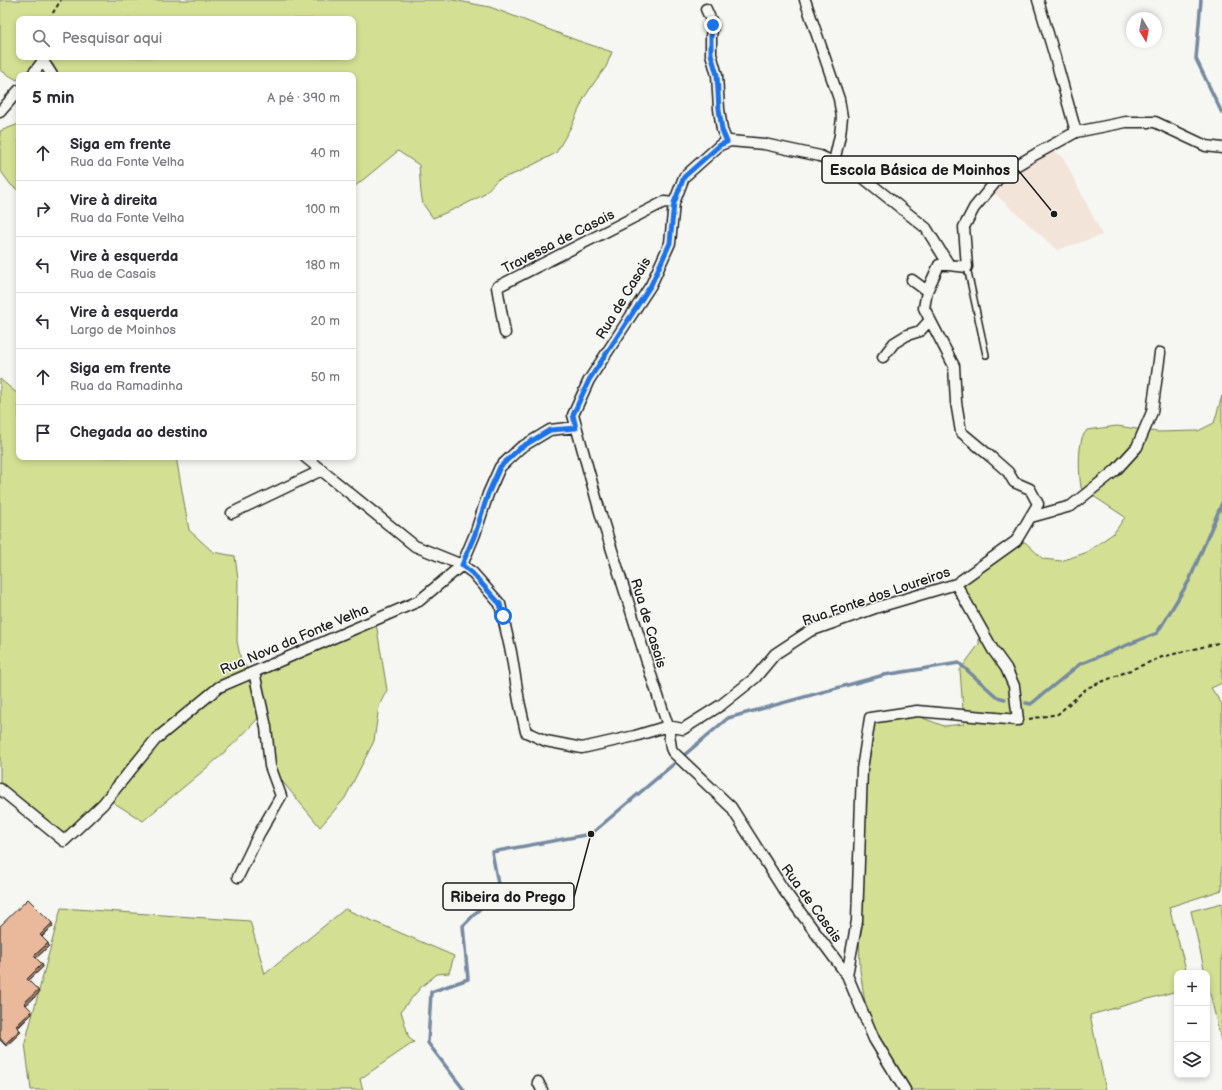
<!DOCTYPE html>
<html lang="pt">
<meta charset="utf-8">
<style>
:root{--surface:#fff;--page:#f7f7f7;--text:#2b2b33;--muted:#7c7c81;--line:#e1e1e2}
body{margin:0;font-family:"Balsamiq Sans",sans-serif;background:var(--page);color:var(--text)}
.controls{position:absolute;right:12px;bottom:12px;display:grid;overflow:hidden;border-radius:8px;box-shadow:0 2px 6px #0003}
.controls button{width:36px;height:36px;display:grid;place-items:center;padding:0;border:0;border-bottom:1px solid var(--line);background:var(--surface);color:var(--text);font:20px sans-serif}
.compass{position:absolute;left:1126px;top:12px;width:36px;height:36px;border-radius:50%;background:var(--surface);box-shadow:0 2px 6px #0003;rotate:170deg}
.stop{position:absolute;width:12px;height:12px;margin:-9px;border:3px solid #1a73e8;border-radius:50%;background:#fff}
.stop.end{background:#1a73e8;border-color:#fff;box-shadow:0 1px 4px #0008}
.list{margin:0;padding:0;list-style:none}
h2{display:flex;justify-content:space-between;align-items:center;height:52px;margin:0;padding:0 16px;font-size:17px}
h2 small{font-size:13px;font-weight:400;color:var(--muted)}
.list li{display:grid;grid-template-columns:26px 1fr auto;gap:12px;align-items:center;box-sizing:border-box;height:56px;padding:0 16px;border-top:1px solid var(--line)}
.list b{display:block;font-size:15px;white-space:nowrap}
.list p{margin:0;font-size:13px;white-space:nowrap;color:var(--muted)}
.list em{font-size:13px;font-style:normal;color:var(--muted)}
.icon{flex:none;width:22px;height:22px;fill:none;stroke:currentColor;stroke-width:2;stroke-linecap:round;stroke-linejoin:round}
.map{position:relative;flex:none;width:1222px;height:1090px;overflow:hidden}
.search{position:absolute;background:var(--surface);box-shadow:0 2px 6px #0003;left:16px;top:16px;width:340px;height:44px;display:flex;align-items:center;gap:10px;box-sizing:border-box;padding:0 14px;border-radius:8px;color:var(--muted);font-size:15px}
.panel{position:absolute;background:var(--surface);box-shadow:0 2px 6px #0003;left:16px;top:72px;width:340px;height:388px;border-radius:8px}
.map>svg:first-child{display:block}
</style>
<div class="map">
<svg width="1222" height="1090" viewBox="0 0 1222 1090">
<rect width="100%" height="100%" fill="#f6f6f2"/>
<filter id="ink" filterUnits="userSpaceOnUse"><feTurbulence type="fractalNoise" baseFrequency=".025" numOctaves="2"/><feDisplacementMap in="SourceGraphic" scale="8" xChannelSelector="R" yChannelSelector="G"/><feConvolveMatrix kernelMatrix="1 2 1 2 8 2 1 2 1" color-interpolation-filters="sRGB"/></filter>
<g filter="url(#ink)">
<path fill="#f2e4d8" d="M1054,151L1063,157L1102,235L1057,250L993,192L1007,180L1032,163Z"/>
<path fill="#d3df92" stroke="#787e57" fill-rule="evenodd" d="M0,0H453L490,7L576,40L612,52L606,67L596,80L584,98L572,125L556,153L519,172L497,180L483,195L462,206L433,218L423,204L421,193L419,165L398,151L353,188V75H59L52,63L43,57L23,75H19V79L17,80L0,70ZM19,19H353V57H19Z
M19,124V191L11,185L0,170V131Z
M0,379L19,395V457H176L189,530L213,552L235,556L238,580L237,641L241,661L252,673L376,623L387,690L379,706L374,741L345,798L320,827L277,775L260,716C228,754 181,788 143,821L111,801L62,847L0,795Z
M1222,396V683L1211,688L1222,704V890L1169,907L1187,973H1177V991L1090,1015L1106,1090H909L895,1074L866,1010L860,970L859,930L866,716L912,714L944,726L964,724L960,670L979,644V632L964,587L971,574L1011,546L1025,542L1043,559L1061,561L1085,553L1114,533L1125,517L1081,488C1079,473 1078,453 1082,438C1083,435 1085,433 1087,430L1117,426L1157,432L1198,431L1214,423Z
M1222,903V1045L1207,980V973H1205L1191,911Z
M61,908L250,921L265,974L345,909L454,956L449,973L437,974L421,987L401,1011L409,1038L414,1042L360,1079L363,1090H31L25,1043Z"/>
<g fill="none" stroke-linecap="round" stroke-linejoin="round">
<path stroke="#748aa0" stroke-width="3.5" d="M1201,0L1196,59L1222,113
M1026,703L1031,704L1080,664L1157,633L1189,581L1222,503
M464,1090L428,1043L431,992L468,979L463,926L499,889L492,852L591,834L728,718L884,675L959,663L997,697L1005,699"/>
<defs>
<path id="service" d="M967,267L986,355"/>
<path id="minor" d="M805,0L839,99L842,117L840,135L834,162
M1038,0L1055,57L1076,132
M706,9L713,25L711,36V54L717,75L719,109L722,130L727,142
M32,75L43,61L52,75
M0,112L19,90
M912,280L927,291
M505,333L497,287L664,202L674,203
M883,357L894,343L907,335L920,331L930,320
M305,457L415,546L462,565L473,573L500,604L511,652L519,701L526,732L546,741L582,748L635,736L668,726L683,729L721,705L755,678L775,654L810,631L875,608L956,584L1016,541L1038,504L1030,489L1014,482L1008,472L991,457L961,432L956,402L954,366L924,308L927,291L939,265H949L967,267L964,227L974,208L1002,174L1036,154L1076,132L1126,122H1155L1206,146L1222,148
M232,513L322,470
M1031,517L1071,506L1116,470L1137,447L1152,412L1160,353
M0,789L64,841L103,804L156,739L219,687L419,601L462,565L475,534L488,494L500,467L520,448L550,430L576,427
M238,877L259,834L281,796L270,766L266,727L254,672
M847,975L857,921L862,769L870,718L917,711L1018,720L1014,686L1006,668L993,650L956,584
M538,1082L542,1090
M905,1090L874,1039L847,975L783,889L731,807L673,752L671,748L668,726L652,678L600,512L573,415L589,380L651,285L670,243L674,203L684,177L720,145L730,141L764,144L820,156L856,172L926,228L949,265"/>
</defs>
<use href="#service" stroke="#1c1c1c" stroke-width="8"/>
<use href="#minor" stroke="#1c1c1c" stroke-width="13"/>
<path stroke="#1c1c1c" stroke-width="2" stroke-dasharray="4 3" stroke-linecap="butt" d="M49,19L61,0
M1029,719L1058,714L1087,688L1162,657L1222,642"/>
<use href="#service" stroke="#f6f6f2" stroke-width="5"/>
<use href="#minor" stroke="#f6f6f2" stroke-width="10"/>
</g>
<path fill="#c99f85" stroke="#1c1c1c" d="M0,926H53L42,937L49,946L36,958L42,964L43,967L28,981L39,993L26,1005L32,1014L18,1028L21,1032L6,1046L0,1040Z"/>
<path fill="#a4826c" stroke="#1c1c1c" d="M52,923L53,926L41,937L40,935Z
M48,943L49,946L35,959L34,956Z
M42,964L43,967L28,981L27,979Z
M38,990L39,993L25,1006L24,1003Z
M32,1011V1014L17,1028L16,1026Z
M20,1030L21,1032L6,1046L5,1044Z"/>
<path fill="#eab99b" stroke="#1c1c1c" d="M28,899L52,923L40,935L48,943L34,956L42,964L27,979L38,990L24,1003L32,1011L16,1026L20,1030L5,1044L0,1038V926Z"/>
</g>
<g fill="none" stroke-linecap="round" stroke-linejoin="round" filter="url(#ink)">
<path stroke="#1a73e8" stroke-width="5" d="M503,616L500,604L472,573L462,565L475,534L488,494L500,467L520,448L550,430L576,428L573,415L589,380L651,285L670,243L674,203L684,177L720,145L727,142L722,130L719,109L717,75L711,54V36L713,25"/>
</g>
<g text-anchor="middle" stroke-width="3" stroke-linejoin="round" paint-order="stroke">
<g font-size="14" fill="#1c1c1c" stroke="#f6f6f2">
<text transform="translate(558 241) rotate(-27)" y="5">Travessa de Casais</text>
<text transform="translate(623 298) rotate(-59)" y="5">Rua de Casais</text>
<text transform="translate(876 596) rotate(-19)" y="5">Rua Fonte dos Loureiros</text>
<text transform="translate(649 623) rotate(73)" y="5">Rua de Casais</text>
<text transform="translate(294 639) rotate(-23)" y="5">Rua Nova da Fonte Velha</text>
<text transform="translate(812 903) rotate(54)" y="5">Rua de Casais</text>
</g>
</g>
<path fill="none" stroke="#1c1c1c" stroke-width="1.5" d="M1054 214L1018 170M591 834L574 897"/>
<g fill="#1c1c1c" stroke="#f6f6f2" stroke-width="1.5">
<circle cx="1054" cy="214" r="4"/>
<circle cx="591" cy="834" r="4"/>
</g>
<g fill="#f6f6f2" stroke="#1c1c1c" stroke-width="1.5">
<rect x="822" y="156" width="196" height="27" rx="4"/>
<rect x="443" y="883" width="131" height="27" rx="4"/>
</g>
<g font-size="15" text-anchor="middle" font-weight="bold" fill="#1c1c1c">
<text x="920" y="175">Escola Básica de Moinhos</text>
<text x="508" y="902">Ribeira do Prego</text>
</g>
</svg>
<div class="controls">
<button>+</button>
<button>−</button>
<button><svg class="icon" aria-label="layers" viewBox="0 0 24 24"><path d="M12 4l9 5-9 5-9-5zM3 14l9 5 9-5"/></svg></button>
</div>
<svg class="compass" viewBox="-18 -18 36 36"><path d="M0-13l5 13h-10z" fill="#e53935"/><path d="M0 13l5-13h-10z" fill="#7c7c81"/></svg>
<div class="stop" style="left:503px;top:616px"></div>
<div class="stop end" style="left:713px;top:25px"></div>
<div class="search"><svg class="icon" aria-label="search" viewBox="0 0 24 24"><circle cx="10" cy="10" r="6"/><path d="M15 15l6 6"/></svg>Pesquisar aqui</div>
<section class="panel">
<h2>5 min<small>A pé · 390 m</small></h2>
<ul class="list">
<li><svg class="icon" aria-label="ahead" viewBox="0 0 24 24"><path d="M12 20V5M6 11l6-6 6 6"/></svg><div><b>Siga em frente</b><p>Rua da Fonte Velha</p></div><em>40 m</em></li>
<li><svg class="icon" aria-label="right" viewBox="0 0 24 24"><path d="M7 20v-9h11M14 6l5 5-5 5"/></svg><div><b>Vire à direita</b><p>Rua da Fonte Velha</p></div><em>100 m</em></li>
<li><svg class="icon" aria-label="left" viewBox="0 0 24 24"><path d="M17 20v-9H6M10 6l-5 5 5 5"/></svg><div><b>Vire à esquerda</b><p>Rua de Casais</p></div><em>180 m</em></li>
<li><svg class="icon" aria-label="left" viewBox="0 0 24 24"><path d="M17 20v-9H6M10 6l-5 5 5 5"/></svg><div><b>Vire à esquerda</b><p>Largo de Moinhos</p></div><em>20 m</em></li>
<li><svg class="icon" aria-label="ahead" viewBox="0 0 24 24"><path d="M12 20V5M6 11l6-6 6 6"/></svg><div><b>Siga em frente</b><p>Rua da Ramadinha</p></div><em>50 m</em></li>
<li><svg class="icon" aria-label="arrive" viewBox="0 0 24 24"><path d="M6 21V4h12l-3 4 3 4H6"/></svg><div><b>Chegada ao destino</b></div></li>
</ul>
</section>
</div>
